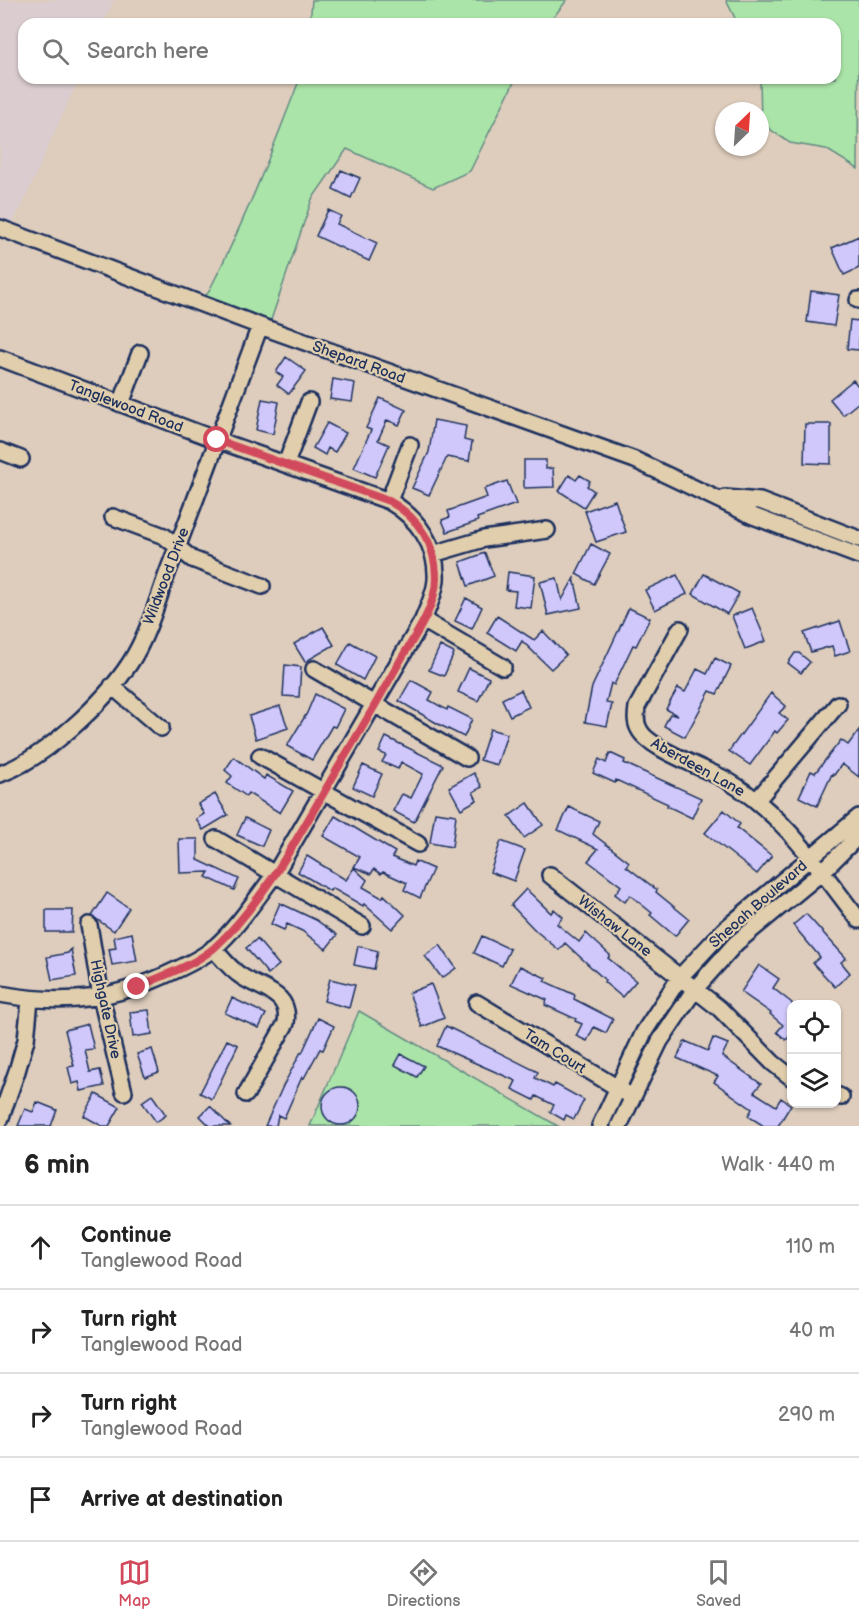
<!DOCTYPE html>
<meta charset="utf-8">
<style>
:root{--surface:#fff;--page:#f6f6f6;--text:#222;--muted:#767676;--line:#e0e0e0;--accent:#d1495b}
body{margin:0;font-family:"Balsamiq Sans",sans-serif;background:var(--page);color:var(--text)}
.controls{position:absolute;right:18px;bottom:18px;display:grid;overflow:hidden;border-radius:12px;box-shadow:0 2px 4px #0004}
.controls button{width:54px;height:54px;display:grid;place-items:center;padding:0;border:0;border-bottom:2px solid var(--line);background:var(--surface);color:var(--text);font:30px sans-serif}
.compass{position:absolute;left:715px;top:102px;width:54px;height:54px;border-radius:50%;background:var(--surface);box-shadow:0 2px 4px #0004;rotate:25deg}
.stop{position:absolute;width:18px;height:18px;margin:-14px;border:4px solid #d1495b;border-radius:50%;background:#fff}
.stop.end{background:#d1495b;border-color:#fff;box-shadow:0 2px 6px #0008}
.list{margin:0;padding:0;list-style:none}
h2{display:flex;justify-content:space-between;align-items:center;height:78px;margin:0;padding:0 24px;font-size:26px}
h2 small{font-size:20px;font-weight:400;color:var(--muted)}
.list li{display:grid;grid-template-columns:39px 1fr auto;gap:18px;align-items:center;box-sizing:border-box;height:84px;padding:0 24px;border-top:2px solid var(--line)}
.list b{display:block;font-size:22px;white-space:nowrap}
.list p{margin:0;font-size:20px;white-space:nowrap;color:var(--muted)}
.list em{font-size:20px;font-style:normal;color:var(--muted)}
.icon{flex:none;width:33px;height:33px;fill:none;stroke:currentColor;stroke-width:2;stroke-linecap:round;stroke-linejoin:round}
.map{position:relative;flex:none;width:859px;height:1126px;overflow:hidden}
.search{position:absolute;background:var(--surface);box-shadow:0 2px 4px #0004;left:18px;right:18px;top:18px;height:66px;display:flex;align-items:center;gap:15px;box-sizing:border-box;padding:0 21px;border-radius:18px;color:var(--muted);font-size:22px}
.sheet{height:414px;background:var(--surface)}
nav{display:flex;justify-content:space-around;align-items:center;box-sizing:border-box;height:84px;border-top:2px solid var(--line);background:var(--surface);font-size:16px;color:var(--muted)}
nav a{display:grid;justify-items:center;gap:3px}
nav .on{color:var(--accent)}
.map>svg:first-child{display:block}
</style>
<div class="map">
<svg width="859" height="1126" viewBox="0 0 859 1126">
<rect width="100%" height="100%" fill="#decdbc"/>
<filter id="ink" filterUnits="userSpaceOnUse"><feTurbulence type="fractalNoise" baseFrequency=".0167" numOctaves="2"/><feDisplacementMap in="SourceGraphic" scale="12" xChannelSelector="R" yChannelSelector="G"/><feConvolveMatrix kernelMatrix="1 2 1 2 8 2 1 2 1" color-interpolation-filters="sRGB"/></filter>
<g filter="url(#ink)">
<path fill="#dacccf" d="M0,0H114L103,24H24V78H79L21,208L11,224L0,220Z"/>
<path fill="#abe4a8" stroke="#638a83" stroke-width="1.5" d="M312,0H567L548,24H310Z
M726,0H859L858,169L826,149L790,143L761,123L760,78H835V24H738Z
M300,78H516L470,171L433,188L347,149L312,199L270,323L203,298L208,293C244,223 272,151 300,78Z
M359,1011L558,1126H310Z"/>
<path fill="#d0c8fa" stroke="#1b2f5e" stroke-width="1.5" d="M341,170L360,178L351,198L333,189Z
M328,210L341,216L337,224L377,243L369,261L316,236Z
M859,236V268L844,275L832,248Z
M811,291L839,295L834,326L807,322Z
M850,320L859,321V350L847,349Z
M286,357L306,371L289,394L277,385L283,377L276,372Z
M333,379L355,383L352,402L330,399Z
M853,380L859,387V402L843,415L830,399Z
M380,398L406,410L399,425L387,420L378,440L389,445L375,477L354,468L371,430L366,428Z
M262,399L279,402L273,434L256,430Z
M434,420L466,426L464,440L472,442L469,461L447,457L429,495L412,488L429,452Z
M327,423L346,433L335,452L328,448L325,455L313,448Z
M805,424H831V464L804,463Z
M524,460H546V469L553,468L554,487L524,488Z
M569,475L576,480L580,475L590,481L587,486L594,491L584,507L559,491Z
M507,481L516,504L477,518L478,521L447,532L442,520L450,517L448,511L487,497L484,489Z
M615,500L626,532L596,542L585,511Z
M591,544L610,554L594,584L576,574Z
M485,553L494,576L468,586L460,562Z
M508,572L535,576L531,608L514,606L516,591L506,590Z
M704,574L739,593L727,614L693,594Z
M677,575L687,594L655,610L645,590Z
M557,578L562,600L574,578L581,608L548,615L540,582Z
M466,598L482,607L472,629L455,621Z
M629,608L650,618L636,646L633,645L614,685L611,683L606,703L612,704L607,726L585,722L592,687Z
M752,608L766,641L745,649L732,616Z
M497,616L534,640L543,631L566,655L551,669L522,641L516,651L487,633Z
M840,621L850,651L835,656L832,646L811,652L804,633Z
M323,627L334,645L305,662L294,644Z
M350,642L375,656L363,680L337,665Z
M440,646L454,653L444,676L429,670Z
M795,653H799L810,662L801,673L788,663Z
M715,658L731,666L717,694L710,691L685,737L664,726L670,714L678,716L666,709L678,688L685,692L697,669L707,674Z
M285,665L301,667L299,697L283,696Z
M469,668L489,678L478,701L458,692Z
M411,680L433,692L429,700L447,710L448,707L472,719L464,737L440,725L399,701Z
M521,690L529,707L510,716L502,699Z
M771,693L786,706L779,713L788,720L777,733L775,731L750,765L729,751Z
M315,694L344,709L335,727L332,726L312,760L287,746L307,713Z
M280,706L288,728L256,739L249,716Z
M490,729L507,734L497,765L480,760Z
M859,730V777L842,764L834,775L832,774L817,806L799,797L811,771L815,773L841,740L848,745Z
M386,737L443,765L414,822L393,811L402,794L411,798L423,774L401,762L398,769L382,762L386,755L379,752Z
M610,753L625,760L624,763L701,798L692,818L667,806L668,804L616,780L615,783L593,773L599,759L606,763Z
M234,757L264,779L266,775L293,791L280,813L248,793L246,796L227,783L232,776L225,770Z
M363,765L382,774L372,796L353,787Z
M474,773L482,787L473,792L477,800L461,809L449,787Z
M215,794L228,815L203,830L196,819L204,814L198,804Z
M528,803L543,825L524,838L509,816Z
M569,807L599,821L593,834L629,862L626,866L657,890L656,892L689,919L675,936L650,915L652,913L630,895L625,902L615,894L621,886L588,861L598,849L558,830Z
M724,810L740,824L737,828L772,856L757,874L705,833Z
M435,812L456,815L452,847L430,843Z
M335,816L395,852L392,857L413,866L415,861L433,869L420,898L404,890L407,883L383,872L381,874L374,869L371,874L354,867L360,857L323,836Z
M245,818L269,830L262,846L237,835Z
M179,839H198V860L239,879L234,890L206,877L209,872L180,873Z
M501,841L525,850L514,881L490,872Z
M307,856L346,880L354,868L367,880L363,887L382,898L384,895L405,915L392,929L364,904L363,906L332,888L330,891L298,872Z
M526,889L551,913L554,909L563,917L557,924L579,942L586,933L610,955L608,958L636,981L622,997L604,982L605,980L565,943L559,950L536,931L511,905Z
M107,893L129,908L114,931L92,916Z
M280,903L316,920L337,935L326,949L302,931L287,924L284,930L271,924Z
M46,910H73L72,932H46Z
M806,914L846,958L841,962L850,973L835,987L813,963L820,957L793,925Z
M132,933L137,961L112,965L109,949L116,948L114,937Z
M482,936L510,949L502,966L474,953Z
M257,939L279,965L268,974L246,948Z
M440,945L456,968L442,978L425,956Z
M358,946L378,951L374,969L354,965Z
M71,949L76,976L52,980L47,957L68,953Z
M759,965L779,979L773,988L792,1003V1034L786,1040L777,1032L783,1025L770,1014L771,1013L741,992Z
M520,966L546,978L544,981L575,995L574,999L613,1019L606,1033L594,1027L587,1041L576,1036L582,1024L575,1021L576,1019L545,1005L547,1000L511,984Z
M330,979L355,985L349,1008L324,1001Z
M431,984L444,1018L422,1027L409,993Z
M232,998L266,1014L259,1028L225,1013Z
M149,1010L152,1034L133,1037L130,1012Z
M318,1018L334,1026L323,1050L320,1049L304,1078L302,1077L284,1118L278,1115L276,1126H265L283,1086L301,1052L302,1053Z
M88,1024L94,1049L85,1050L90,1072L100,1070L104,1086L81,1091L79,1082L72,1084L68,1067L74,1066L65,1030Z
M446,1026L538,1072L535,1078L553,1087L555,1084L584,1100L574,1119L566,1115L564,1120L550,1112L554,1105L536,1096L534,1100L512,1089L516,1081L437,1046Z
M713,1038L728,1044L722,1056L761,1084L754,1092L776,1106L781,1098L791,1105L778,1126H764L748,1116L752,1109L714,1082L718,1076L677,1058L685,1041L708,1051Z
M227,1040L238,1045L212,1099L200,1093Z
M152,1049L159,1072L145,1077L137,1054Z
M401,1054L424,1066L417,1077L395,1065Z
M322 1106a19 19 0 1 1 38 0a19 19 0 1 1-38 0Z
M96,1094L120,1107L109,1126H102L84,1116Z
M152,1095L166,1115L156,1122L142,1102Z
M37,1102L57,1110L51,1126H18L25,1109L33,1112Z
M210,1106L230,1126H210L200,1116Z"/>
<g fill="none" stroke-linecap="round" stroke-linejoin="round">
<defs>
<path id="minor" d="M0,228L260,326L635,460L753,516L859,556
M858,300H859
M0,358L217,440L389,501C417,517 438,546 436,580C435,594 428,607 423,620L275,874C256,899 237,928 214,948C202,958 187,965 174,971C114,1000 65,1006 0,994
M121,404L140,353
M0,451L21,459
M286,464L309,402
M725,498L760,501L859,539
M389,501L410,445
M113,517L164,536L192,559L262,586
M433,554L484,539L547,530
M423,620L503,667
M680,629L637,707C636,715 635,722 639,729C648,749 708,769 728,781C784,814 820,870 859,920
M314,669L467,758
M112,686L161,728
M260,756L418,844
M0,774C45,758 104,703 130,663C149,634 158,597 170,566C201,486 230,406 260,326
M757,800L838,704
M216,839L362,926
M550,875L720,1009L773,1063L792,1078
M89,925L101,997L124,1092
M213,948C222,958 230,969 241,976C261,990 291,992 286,1023L246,1094
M477,1003L626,1093
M836,1095L841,1097
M0,1120L17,1071L26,1040L30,1000
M600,1126L644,1032L680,977L724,930L859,817
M619,1126L660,1041L695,989L736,943L822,872L859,835"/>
</defs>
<use href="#minor" stroke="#1b2f5e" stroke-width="20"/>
<use href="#minor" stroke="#e1ceac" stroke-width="15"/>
</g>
</g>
<g fill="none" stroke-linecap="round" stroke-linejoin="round" filter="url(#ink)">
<path stroke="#d1495b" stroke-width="8" d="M137,987C162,976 193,966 214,948C236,928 258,899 275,874C300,836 322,795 345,756C364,725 382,693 400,661C414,637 436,608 436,578C436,544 418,517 389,501L217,440"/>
</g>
<g text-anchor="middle" stroke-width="4.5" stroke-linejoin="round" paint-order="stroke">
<g font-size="15" fill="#1b2f5e" stroke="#e1ceac">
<text transform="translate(359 362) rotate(20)" y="5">Shepard Road</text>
<text transform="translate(126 406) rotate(21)" y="5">Tanglewood Road</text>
<text transform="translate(166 576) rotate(-69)" y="5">Wildwood Drive</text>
<text transform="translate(698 767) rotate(29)" y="5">Aberdeen Lane</text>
<text transform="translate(758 904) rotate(-41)" y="5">Sheoah Boulevard</text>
<text transform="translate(615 926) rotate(38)" y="5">Wishaw Lane</text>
<text transform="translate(106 1009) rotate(78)" y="5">Highgate Drive</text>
<text transform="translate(555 1051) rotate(32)" y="5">Tam Court</text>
</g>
</g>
</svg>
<div class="controls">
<button><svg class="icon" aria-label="locate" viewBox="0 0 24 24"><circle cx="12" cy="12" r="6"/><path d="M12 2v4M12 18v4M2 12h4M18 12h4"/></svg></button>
<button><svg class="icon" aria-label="layers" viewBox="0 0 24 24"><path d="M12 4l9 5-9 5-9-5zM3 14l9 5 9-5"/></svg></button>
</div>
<svg class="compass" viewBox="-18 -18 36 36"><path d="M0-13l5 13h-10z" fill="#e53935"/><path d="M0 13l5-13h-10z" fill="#767676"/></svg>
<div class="stop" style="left:217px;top:440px"></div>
<div class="stop end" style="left:137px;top:987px"></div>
<div class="search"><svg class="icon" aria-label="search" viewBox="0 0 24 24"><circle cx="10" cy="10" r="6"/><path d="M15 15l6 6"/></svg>Search here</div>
</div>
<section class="sheet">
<h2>6 min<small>Walk · 440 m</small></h2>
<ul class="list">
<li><svg class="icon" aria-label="ahead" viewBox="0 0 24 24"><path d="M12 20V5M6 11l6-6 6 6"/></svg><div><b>Continue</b><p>Tanglewood Road</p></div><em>110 m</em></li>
<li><svg class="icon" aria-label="right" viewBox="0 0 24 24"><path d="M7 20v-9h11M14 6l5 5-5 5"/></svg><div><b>Turn right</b><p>Tanglewood Road</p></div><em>40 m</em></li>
<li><svg class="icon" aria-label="right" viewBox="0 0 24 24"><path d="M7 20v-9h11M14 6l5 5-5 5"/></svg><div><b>Turn right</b><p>Tanglewood Road</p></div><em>290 m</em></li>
<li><svg class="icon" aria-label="arrive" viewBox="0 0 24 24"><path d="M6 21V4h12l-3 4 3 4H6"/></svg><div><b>Arrive at destination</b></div></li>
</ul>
</section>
<nav>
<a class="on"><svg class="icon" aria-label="map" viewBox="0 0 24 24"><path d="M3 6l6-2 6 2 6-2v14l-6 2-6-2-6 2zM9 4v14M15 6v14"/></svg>Map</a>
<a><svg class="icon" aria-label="directions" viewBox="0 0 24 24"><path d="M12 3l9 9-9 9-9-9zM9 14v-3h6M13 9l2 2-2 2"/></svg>Directions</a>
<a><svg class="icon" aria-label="saved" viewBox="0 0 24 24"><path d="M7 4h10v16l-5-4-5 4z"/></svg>Saved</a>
</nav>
